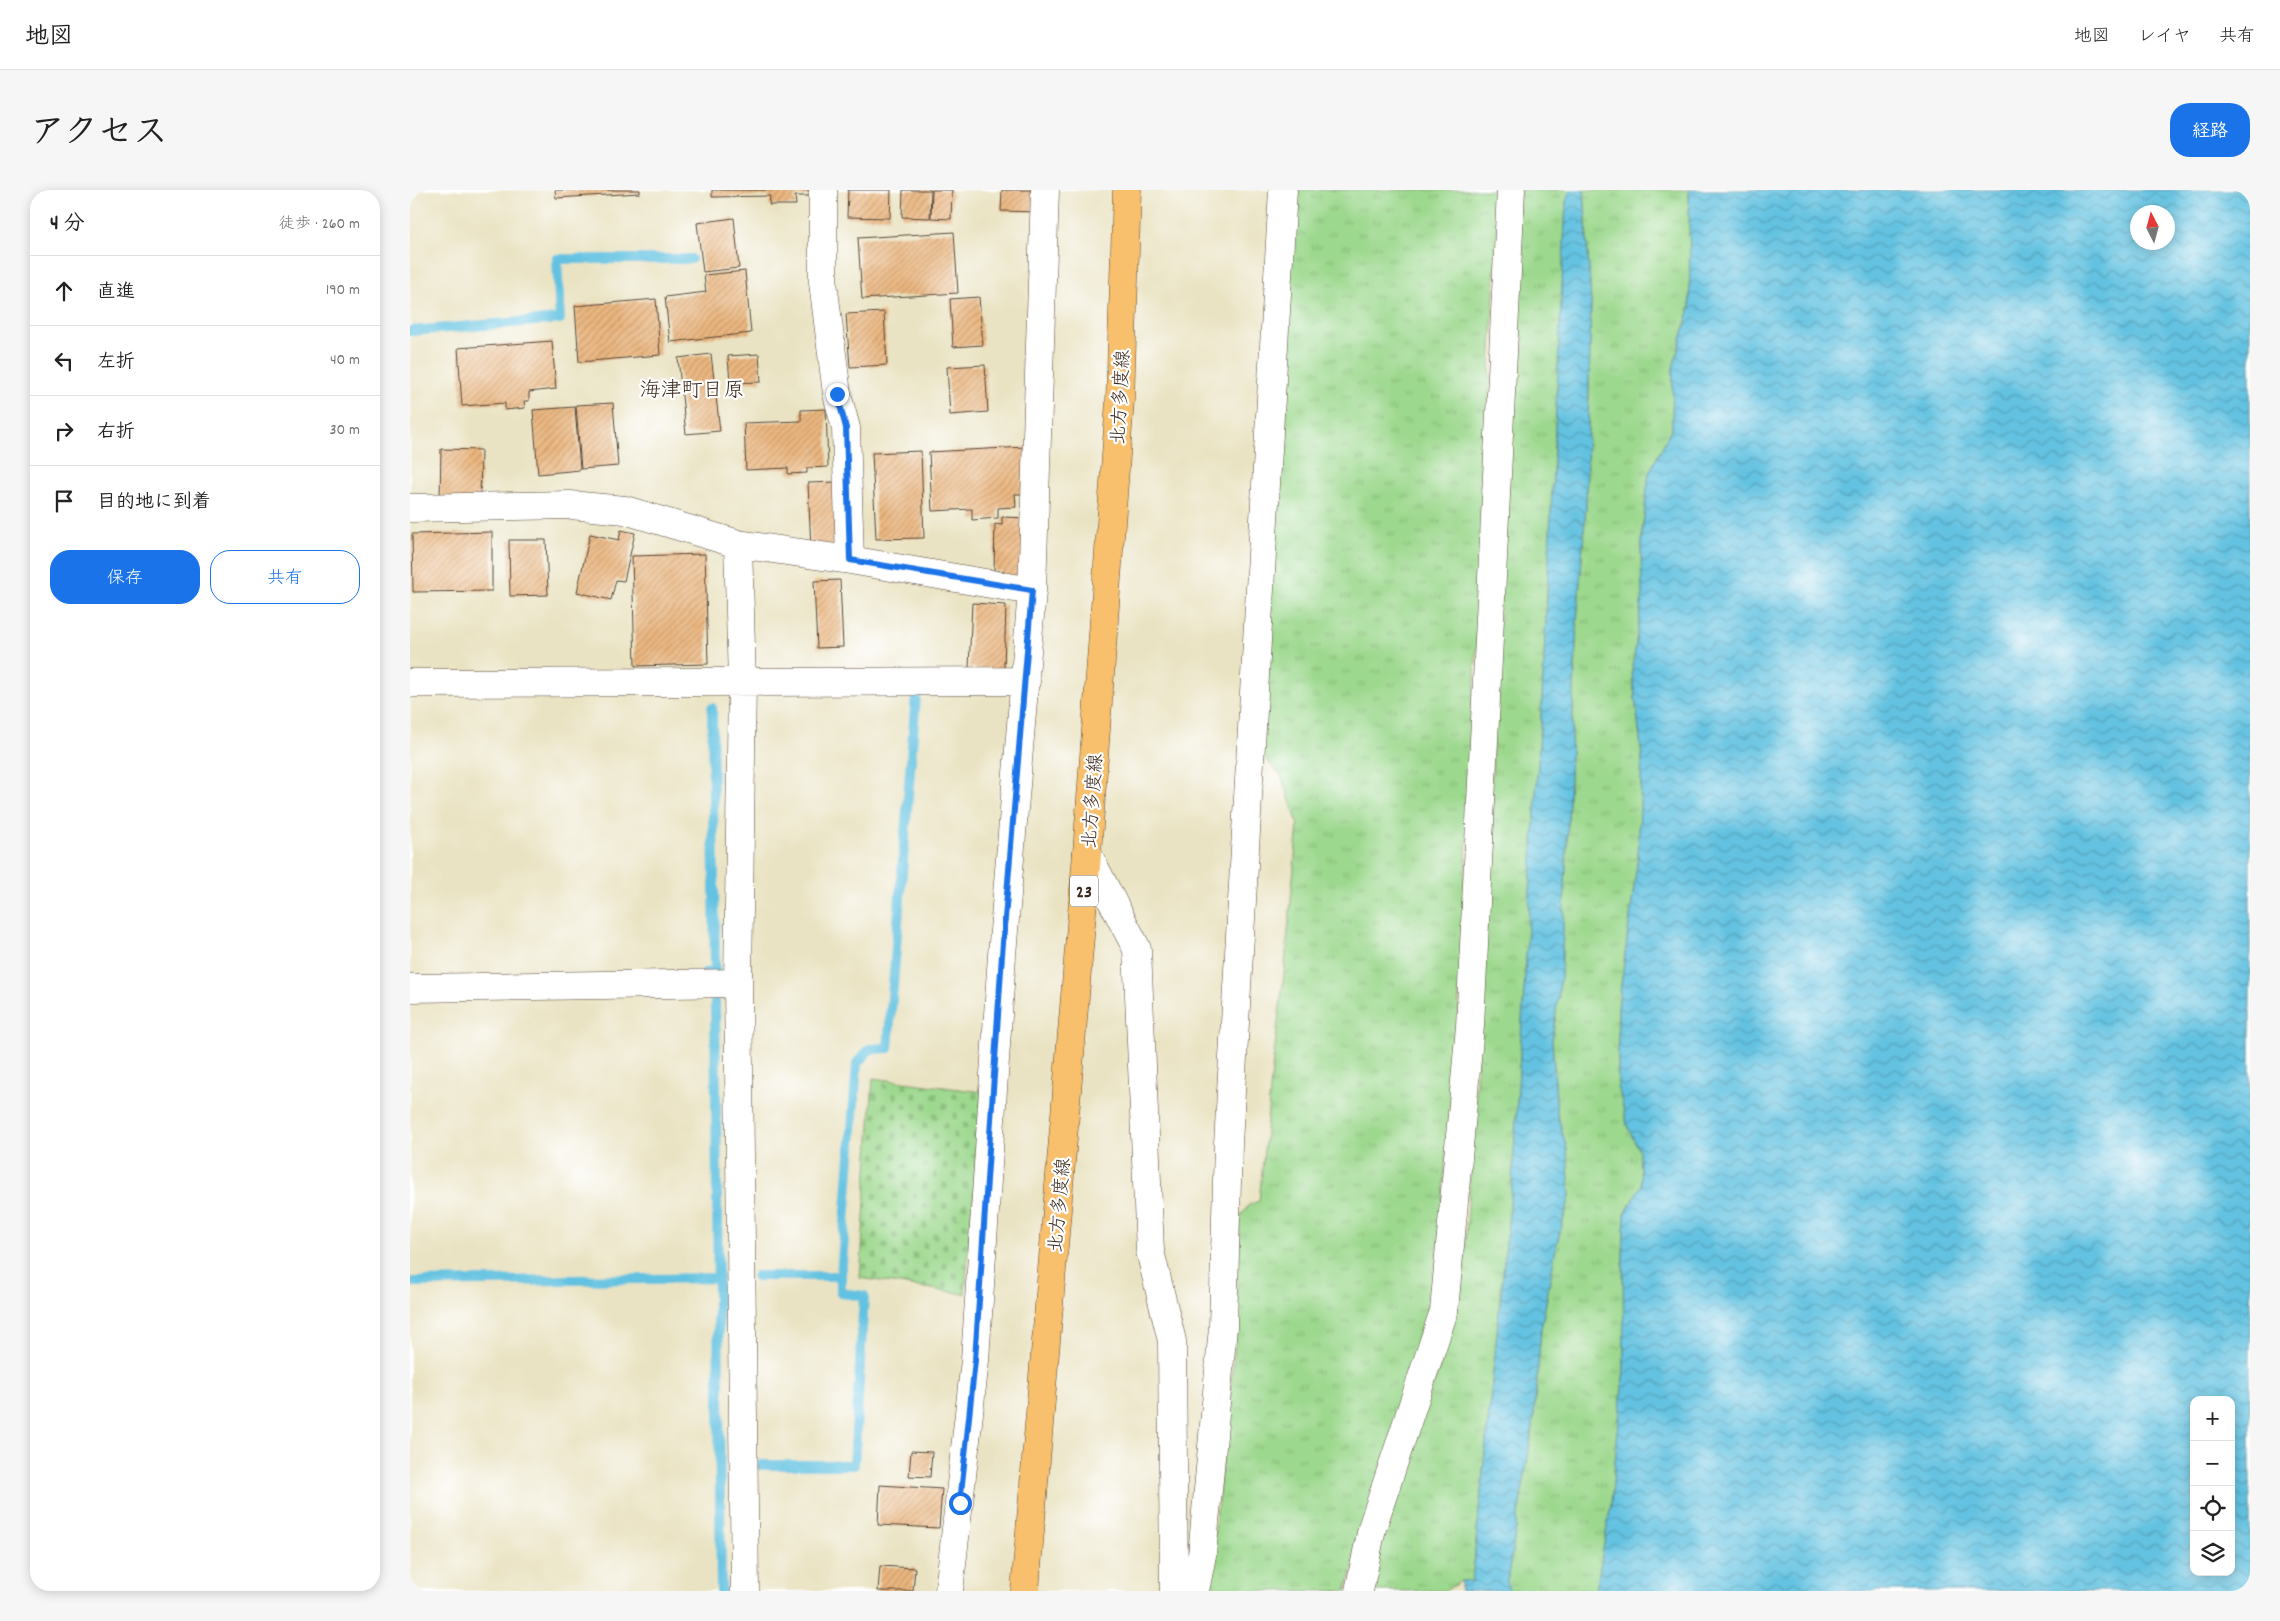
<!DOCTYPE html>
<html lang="ja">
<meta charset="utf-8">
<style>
:root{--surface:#fff;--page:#f6f6f6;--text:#222;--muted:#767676;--line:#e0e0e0;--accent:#1a73e8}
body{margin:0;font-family:Dekko,"Klee One",sans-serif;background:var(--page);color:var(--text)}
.controls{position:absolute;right:15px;bottom:15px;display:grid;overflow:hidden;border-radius:10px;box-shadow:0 2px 12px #0003}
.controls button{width:45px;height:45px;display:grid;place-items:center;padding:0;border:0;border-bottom:1px solid var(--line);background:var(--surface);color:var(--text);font:25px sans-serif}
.compass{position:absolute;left:1720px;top:15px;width:45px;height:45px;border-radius:50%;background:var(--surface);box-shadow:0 2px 12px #0003;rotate:354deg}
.stop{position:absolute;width:15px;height:15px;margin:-11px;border:4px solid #1a73e8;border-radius:50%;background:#fff}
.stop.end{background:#1a73e8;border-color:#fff;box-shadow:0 1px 5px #0008}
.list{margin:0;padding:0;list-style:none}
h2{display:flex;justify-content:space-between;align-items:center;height:65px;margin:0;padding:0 20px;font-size:21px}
h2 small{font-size:16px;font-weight:400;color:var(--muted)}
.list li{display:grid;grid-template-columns:32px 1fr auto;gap:15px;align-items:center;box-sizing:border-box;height:70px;padding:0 20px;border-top:1px solid var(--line)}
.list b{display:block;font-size:19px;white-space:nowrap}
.list em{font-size:16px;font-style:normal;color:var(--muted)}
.actions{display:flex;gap:10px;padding:15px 20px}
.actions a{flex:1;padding:11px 0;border:1px solid var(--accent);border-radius:20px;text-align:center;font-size:18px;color:var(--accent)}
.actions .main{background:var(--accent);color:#fff}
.icon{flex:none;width:28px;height:28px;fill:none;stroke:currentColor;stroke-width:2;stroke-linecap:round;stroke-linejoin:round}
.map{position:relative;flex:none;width:1840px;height:1401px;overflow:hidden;border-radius:20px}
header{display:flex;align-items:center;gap:30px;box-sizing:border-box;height:70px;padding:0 25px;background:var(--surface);border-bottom:1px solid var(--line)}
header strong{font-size:24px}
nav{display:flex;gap:28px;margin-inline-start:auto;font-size:18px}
.intro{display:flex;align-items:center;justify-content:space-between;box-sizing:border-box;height:120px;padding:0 30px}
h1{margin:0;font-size:35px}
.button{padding:12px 22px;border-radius:20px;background:var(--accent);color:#fff;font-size:18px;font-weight:700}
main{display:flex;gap:30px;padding:0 30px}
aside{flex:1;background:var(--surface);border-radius:20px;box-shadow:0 2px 12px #0003}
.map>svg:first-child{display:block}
</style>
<header>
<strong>地図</strong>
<nav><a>地図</a><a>レイヤ</a><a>共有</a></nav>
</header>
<div class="intro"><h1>アクセス</h1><a class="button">経路</a></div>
<main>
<aside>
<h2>4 分<small>徒歩 · 260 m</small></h2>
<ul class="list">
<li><svg class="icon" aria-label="ahead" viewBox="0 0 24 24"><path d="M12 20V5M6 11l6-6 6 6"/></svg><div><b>直進</b></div><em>190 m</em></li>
<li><svg class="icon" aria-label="left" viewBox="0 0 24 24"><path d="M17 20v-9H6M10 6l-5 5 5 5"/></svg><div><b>左折</b></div><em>40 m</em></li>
<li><svg class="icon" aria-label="right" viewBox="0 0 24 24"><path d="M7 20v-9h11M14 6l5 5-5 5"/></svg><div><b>右折</b></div><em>30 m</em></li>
<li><svg class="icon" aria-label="arrive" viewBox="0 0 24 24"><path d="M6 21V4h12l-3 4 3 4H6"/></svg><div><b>目的地に到着</b></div></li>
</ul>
<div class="actions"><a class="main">保存</a><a>共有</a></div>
</aside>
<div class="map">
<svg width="1840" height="1401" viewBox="0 0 1840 1401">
<defs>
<pattern id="grass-tufts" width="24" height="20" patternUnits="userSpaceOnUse" patternTransform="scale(1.25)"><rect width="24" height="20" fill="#9cd88d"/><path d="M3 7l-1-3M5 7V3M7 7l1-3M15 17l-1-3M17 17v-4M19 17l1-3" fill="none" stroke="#87ba79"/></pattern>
<pattern id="cemetery-stones" width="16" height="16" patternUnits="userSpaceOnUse" patternTransform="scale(1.25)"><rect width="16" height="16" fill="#9cd88d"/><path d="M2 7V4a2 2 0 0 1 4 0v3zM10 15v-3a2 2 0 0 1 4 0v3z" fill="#87ba79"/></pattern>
<pattern id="water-waves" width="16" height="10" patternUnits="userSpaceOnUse" patternTransform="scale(1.25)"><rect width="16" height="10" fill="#63c2e1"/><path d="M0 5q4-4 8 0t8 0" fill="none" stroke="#539eb6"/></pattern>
<pattern id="building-hatch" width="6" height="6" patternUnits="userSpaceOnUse" patternTransform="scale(1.25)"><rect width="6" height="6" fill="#ecb780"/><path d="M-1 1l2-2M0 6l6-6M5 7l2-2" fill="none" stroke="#c09568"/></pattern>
</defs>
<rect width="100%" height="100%" fill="#fff"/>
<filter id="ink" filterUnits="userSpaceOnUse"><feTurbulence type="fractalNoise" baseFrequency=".02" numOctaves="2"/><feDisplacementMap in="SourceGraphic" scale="10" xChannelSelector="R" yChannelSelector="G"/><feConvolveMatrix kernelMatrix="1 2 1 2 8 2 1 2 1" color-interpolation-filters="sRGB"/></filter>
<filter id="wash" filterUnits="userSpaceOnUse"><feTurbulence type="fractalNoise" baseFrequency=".0096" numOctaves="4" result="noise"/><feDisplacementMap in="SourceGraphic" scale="20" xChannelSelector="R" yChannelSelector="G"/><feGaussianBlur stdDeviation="1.12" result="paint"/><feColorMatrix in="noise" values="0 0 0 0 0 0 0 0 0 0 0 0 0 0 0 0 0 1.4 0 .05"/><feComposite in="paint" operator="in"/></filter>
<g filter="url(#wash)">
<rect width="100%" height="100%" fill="#eae3c3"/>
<path fill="url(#grass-tufts)" stroke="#6c8156" d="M881,0H1089L1048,831L1023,1115L936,1401H794L803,1358L826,1146L829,1028L839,1015L849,1011L862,880L874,784L888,634L871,585L849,563Z
M1110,0H1160L1156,12L1132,509L1102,994L1062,1391H1051L1035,1401H959L971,1334L1033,1169L1053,1093L1070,832Z
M1174,0H1279L1280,118L1263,178L1262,238L1239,283L1231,352L1232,407L1222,482L1232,566L1228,666L1208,818V895L1217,935L1229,961L1231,995L1215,1024L1213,1064L1214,1178L1201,1314L1186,1401H1099L1097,1391L1123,1237L1131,1139L1147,1053L1160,1006L1157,959L1147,923L1142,850L1151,786L1167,431L1176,317L1181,113Z"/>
<path fill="url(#cemetery-stones)" stroke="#6c8156" d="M463,888L572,902L555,1104L450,1088Z"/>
<path fill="url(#water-waves)" stroke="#4f7680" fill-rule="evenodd" d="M1160,0H1174L1181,113L1176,317L1167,431L1151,786L1142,850L1147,923L1157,959L1160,1006L1147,1053L1131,1139L1123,1237L1097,1391L1099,1401H1051V1391H1062L1102,994L1132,509L1156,12Z
M1279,0H1840V1401H1186L1201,1314L1214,1178L1213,1064L1215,1024L1231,995L1229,961L1217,935L1208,895V818L1228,666L1232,566L1222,482L1232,407L1231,352L1239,283L1262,238L1263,178L1280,118ZM1728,22H1758V52H1728ZM1784,1210H1821V1382H1784Z"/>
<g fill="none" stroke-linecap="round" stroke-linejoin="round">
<path stroke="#63c2e1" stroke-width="10" d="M0,141L150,129L147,69H281
M295,783L305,782L302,518
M305,812L311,1401
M347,1086H431L447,873L460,859L478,858L506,506
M0,1092L308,1088
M351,1275H444L454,1106L431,1103V1086"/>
</g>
<g id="blocks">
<path fill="url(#building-hatch)" d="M145,0H230V3L146,8Z
M302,0H400V6H385L386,15H359L360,6L302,7Z
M438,0H481L480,28L437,27Z
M493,0H521L520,28L492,27Z
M522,0H542L541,29L521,28Z
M592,0H629L628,22L591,21Z
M324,28L329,78L293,82L287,33Z
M544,42L548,103L452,109L448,48Z
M335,81L341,143L260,152L255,107L296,102L294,85Z
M569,107L573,155L543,157L540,109Z
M246,109L250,165L169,172L165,116Z
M474,122L477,175L440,177L436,124Z
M142,151L146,199L119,202V211H114L115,218L95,220V213L52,216L48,158Z
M301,164L310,241L276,244L268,168Z
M349,164L351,192L320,193L318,166Z
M575,175L578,222L540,225L537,177Z
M203,213L208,276L171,279L166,215Z
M165,217L170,280L128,284L123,220Z
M416,219L418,277L397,278V283L378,284V278L336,280L334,233L391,231V220Z
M616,257L619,304H605L606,317L588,318V328L562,330V319L522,321L519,262Z
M31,259L71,260L70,311L30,310Z
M511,261L514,348L466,349L462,263Z
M427,292L429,357L401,359L398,293Z
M592,327L619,328L617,390L590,389V381H584L585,334L592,335Z
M211,340L225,343L214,391L206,390L201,410L167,402L180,344L209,350Z
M82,342V401L3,402L2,344Z
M99,350H136L138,405L100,406Z
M295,364L298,474L225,476L222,366Z
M430,390L433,457L407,458L404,391Z
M562,413L596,415L594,479L559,478Z
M501,1261L522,1262L520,1287L499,1286Z
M470,1295L532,1299L529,1338L468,1335Z
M470,1376L505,1378L503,1401H468Z"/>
</g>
</g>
<g filter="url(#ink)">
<use href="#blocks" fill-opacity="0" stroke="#554637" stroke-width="1"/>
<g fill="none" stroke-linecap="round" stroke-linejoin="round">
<defs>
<path id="minor" d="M413,0V92L427,204L436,238L440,370
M0,318L160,315L215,320L328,354L440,370L622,401
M328,354L332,491L328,793L335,1401
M0,493L616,491
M677,663L727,759L740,1061L762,1151L764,1401
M0,798L328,793
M539,1401L565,1170L592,765L622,401L635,0
M785,1401L792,1365L813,1137L818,954L873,0
M949,1401L962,1338L1034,1121L1060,836L1101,0"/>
<path id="major" d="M615,1401L677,663L710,210L717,0"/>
</defs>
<use href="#minor" stroke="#554637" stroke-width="29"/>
<use href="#major" stroke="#554637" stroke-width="29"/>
<use href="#minor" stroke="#fff" stroke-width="28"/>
<use href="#major" stroke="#f8bf6c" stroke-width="28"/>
</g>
</g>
<g fill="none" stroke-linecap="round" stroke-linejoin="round" filter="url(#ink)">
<path stroke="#1a73e8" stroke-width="6" d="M427,204L436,238L440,370L622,400L592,765L565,1170L550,1313"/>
</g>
<g text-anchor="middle" stroke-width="4.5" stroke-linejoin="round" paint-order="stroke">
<rect fill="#fff" stroke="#766a62" stroke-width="1" x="660" y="685.5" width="28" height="31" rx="4"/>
<g font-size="18" font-weight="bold" fill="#3b2a1e">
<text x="674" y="707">23</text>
</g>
<g font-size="19" fill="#3b2a1e" stroke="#fff">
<text transform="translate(709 207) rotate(-87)" y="7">北方多度線</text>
<text transform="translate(681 611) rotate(-86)" y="7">北方多度線</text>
<text transform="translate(648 1015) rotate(-85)" y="7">北方多度線</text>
</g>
<g font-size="21" fill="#3b2a1e" stroke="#fff">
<text x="282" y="206">海津町日原</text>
</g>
</g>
</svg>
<div class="controls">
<button>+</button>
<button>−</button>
<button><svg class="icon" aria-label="locate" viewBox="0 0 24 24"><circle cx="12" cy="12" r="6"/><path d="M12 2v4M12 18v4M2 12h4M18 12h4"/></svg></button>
<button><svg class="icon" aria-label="layers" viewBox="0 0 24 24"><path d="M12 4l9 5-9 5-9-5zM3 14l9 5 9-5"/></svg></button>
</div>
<svg class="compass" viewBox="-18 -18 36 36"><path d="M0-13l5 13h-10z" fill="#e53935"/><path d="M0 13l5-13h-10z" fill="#767676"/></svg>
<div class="stop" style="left:550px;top:1313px"></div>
<div class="stop end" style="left:427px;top:204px"></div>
</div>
</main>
